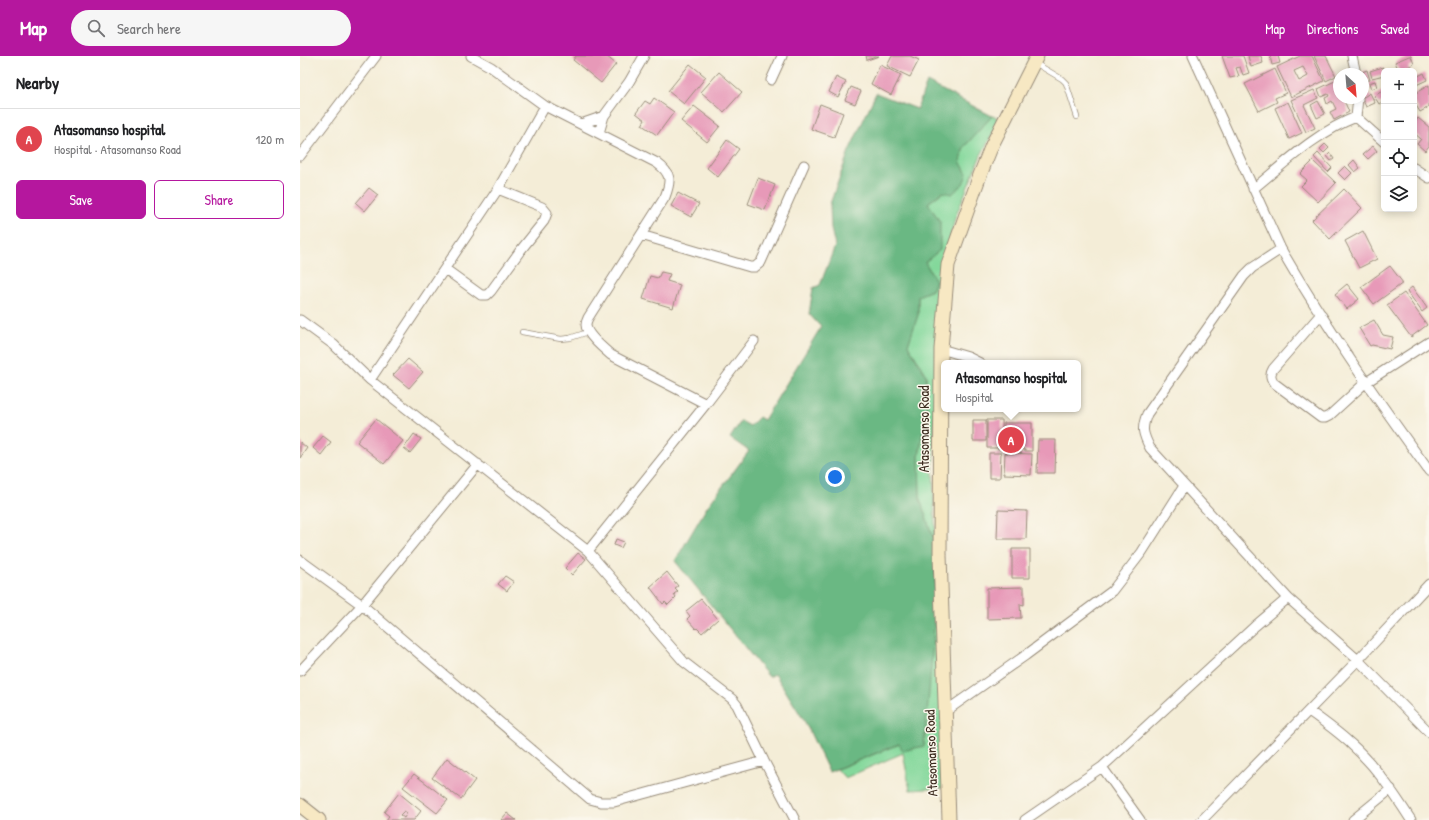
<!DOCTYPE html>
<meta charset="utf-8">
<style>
:root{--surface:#fff;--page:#f6f6f6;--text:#202124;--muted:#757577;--line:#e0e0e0;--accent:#b5179e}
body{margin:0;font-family:"Patrick Hand",sans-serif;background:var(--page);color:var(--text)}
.controls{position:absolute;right:12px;top:12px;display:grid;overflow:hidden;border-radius:6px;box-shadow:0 2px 10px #0003}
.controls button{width:36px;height:36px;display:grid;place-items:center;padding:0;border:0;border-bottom:1px solid var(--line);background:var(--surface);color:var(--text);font:20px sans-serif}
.compass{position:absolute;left:1033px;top:12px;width:36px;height:36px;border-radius:50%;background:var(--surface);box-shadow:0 2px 10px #0003;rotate:154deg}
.you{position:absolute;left:535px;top:421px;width:14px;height:14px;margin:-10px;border:3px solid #fff;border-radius:50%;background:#1a73e8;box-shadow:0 0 0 6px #1a73e833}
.badge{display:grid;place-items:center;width:26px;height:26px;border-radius:50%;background:var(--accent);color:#fff;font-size:13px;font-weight:700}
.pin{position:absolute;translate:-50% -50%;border:2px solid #fff;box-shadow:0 1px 4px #0006}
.popup{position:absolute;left:641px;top:304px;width:140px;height:52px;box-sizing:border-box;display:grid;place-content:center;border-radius:6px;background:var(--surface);filter:drop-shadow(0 1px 3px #0005);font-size:13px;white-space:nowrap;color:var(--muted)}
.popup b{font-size:15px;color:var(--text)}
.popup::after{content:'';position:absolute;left:50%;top:100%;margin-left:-8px;border:8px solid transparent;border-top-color:var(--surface)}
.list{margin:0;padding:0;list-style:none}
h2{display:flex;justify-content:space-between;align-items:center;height:52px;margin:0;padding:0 16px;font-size:17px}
h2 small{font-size:13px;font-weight:400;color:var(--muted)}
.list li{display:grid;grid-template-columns:26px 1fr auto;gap:12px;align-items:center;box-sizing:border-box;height:60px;padding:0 16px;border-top:1px solid var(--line)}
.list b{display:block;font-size:15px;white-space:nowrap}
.list p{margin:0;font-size:13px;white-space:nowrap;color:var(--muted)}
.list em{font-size:13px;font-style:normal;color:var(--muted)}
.actions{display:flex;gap:8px;padding:12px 16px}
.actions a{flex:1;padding:9px 0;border:1px solid var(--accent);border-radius:6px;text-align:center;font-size:14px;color:var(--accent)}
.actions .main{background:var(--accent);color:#fff}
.icon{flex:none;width:22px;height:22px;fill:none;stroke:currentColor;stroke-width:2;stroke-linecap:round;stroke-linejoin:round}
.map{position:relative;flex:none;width:1129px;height:764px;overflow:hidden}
header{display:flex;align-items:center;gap:24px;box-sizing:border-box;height:56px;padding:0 20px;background:var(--accent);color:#fff}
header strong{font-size:19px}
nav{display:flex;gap:22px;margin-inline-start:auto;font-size:14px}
.search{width:280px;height:36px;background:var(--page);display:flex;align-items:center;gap:10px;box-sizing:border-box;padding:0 14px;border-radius:22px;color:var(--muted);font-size:15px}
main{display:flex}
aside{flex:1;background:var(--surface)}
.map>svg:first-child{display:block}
</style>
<header>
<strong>Map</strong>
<div class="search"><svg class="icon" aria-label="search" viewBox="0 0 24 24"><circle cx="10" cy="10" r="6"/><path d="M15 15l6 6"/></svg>Search here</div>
<nav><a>Map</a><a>Directions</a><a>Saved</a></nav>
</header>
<main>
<aside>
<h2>Nearby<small></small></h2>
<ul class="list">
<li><span class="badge" style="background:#e0444e">A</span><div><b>Atasomanso hospital</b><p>Hospital · Atasomanso Road</p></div><em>120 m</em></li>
</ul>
<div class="actions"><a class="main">Save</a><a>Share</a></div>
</aside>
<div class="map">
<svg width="1129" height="764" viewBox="0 0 1129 764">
<rect width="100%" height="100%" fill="#fbf7ec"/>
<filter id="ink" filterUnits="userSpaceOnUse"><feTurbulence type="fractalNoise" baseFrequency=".025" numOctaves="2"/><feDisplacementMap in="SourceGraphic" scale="8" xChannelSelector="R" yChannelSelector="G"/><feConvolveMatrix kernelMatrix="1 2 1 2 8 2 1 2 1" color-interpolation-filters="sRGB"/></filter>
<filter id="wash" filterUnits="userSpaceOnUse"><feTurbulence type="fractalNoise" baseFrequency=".012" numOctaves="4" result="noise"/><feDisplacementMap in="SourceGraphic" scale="16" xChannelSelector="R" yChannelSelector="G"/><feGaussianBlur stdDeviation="0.9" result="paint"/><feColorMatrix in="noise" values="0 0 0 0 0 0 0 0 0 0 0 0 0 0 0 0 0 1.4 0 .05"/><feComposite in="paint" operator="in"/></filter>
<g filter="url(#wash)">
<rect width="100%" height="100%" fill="#f4edd7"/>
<path fill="#84d89b" stroke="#60815c" d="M692,60L701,63L681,99L655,162L644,212L636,312L633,415L645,732L610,734L603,697L545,722L537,713L600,688L624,689C631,620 634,551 636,482L632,479L620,444L619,400L627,350L626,319L608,289L618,259V240L632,234L636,225L625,206L640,166L628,147L667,118L660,106L664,91Z"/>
<path fill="#6bb883" stroke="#537150" d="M627,26L692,60L664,91L660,105L667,118L663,128L652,138L642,136L628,147L640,166V194L625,206L636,225L632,234L618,240V259L608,289L626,319L627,350L619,400L620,443L632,479L636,481L634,572L629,637L624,690L603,695L599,688L529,716L505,666L475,618L469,621L375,505L407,451L449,395L430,382L441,365L450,370L459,361L464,364L521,271L509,258L513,232L520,229L535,190L531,173L530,148L549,95L576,37L617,53Z"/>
<g id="blocks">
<path fill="#e799b8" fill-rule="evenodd" d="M276,0H306L316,8L301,27L273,4Z
M566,0H579L567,4Z
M592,0H610L619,4L610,21L587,10Z
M922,0H943L949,17L943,19L940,11L936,12L939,20L930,22Z
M948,0H961L963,7L951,11Z
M970,0H978L980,7L972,9Z
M1000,0H1012L1024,25L991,41L977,11ZM1003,11L1008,20L999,25L994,15Z
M1014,0H1026L1036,20L1026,25Z
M1109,0H1111L1114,8L1108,11L1110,15H1099L1095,6Z
M390,8L406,21L384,48L368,35Z
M580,9L601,19L591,39L571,28Z
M1083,11L1084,19L1072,22L1070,15Z
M975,13L986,37L975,42L977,46L959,55L945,28Z
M1067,14L1070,24L1065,25L1062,16Z
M419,16L442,36L424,56L401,36Z
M1124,17L1127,24L1114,30V22Z
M536,21L546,26L538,41L529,36Z
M1035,25L1039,34V42H1043L1049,56L1034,64L1030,56L1036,53L1032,45L1027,48L1025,42L1029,40L1028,38L1021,41L1018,33Z
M1075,25L1077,31L1071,33L1069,27Z
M1129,29V51L1120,56L1114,46V38Z
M551,31L561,35L555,48L545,44Z
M1014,34L1018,42L1004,49L1015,72L1006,76L991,44Z
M1084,34V45L1079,48L1074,40Z
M1070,37L1075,47L1066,51L1062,42Z
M354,42L374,56L357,79L342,69L345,64L336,57L345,45L350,48Z
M1018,45L1025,58L1017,62L1011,49Z
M988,46L1002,77L989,83L975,52Z
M520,48L543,57L534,81L511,73Z
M394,50L420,70L407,86L381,65Z
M1118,62L1129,71V90L1125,95L1117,88L1121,83L1114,77V68Z
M427,84L439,93L418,121L407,112Z
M1025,88L1029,92L1024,97L1020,93Z
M1073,90L1077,95L1068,103L1063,98Z
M1018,97L1032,112L1028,116L1014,101Z
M1030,97L1034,103L1031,105L1027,100Z
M1054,104L1060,112L1055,116L1049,109Z
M1013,105L1036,127L1018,146L1001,130L1007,124L1000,118Z
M1045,110L1052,117L1045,124L1038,117Z
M458,122L475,129L465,154L448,148Z
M69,132L78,139L65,155L56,147Z
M1044,133L1062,152L1030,183L1012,164Z
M378,137L399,148L391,161L371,150Z
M1063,175L1077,203L1059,212L1045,185Z
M1090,210L1103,227L1074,248L1061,231Z
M361,216L370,218L367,225L380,229L373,252L343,243L350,220L358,222Z
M1047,228L1059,243L1047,253L1035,238Z
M1112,231L1127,252L1122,256L1107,235Z
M1104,237L1127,269L1111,281L1087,249Z
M1074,264L1083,279L1093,281L1090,293L1072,289L1070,290L1059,272Z
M108,303L123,316L109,332L93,319Z
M76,363L103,385L84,408L57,386Z
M673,364H686V385H673Z
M687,364H702L703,392H687Z
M704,367H732V395H724V393H705V383H720V378H704Z
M114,378L121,383L110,397L104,392Z
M23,380L31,386L21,399L13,392Z
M738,384H756L755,417H737Z
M0,386L7,392L0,402Z
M689,397H701L700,422H689Z
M705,397L732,398L731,419L704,418Z
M698,454L727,455L726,483H697Z
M316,483L324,486L321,492L314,489Z
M712,493H730V522H712Z
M278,497L286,503L272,519L265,512Z
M367,516L378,530L375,532L378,535L374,538L376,541L368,549L365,546L363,548L350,531Z
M205,520L214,526L207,535L198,528Z
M724,531V549L720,548L721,562L687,563V532Z
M401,543L418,563L402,577L397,572L396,573L387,563L390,560L386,555Z
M147,702L175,724L161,743L132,722Z
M114,718L148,744L137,757L103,731Z
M99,737L121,755L114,764H86L89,760L84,756ZM104,755L107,757L104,762L100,759Z
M207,757L216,764H201Z"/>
</g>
</g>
<g filter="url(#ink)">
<use href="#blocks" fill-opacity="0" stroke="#988c7a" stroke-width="1"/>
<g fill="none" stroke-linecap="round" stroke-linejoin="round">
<defs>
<path id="lane" d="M735,7L762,23L766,27L777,61
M222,276L261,283L270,282L288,276"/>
<path id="street" d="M171,0L191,11L245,50L357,107C372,118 371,125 365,141L288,262C287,264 286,267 286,269C286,278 304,293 311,299L406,348
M893,0L981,193C1025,270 1077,343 1129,415
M1052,0L1056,18
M471,24L482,0
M1056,61L1058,42
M281,68L304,60
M299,77L304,60L329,26L344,0
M0,100L76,0
M1114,112L1129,122
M953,133C985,107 1017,76 1056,61L1084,86
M341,179L450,211H455L461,206L504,109
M981,193L952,212L944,220L847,358C841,373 843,378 850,392L988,542
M145,213L181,239H187L191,235L220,195L244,165L247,157L242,151L198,133
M1021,258L973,313C970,318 970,321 974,327L1021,362H1025L1029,360L1065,327L1129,286
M0,264L34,289L70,324L288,495L384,606L432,643L437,649L464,705L495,764
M641,293L668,301L680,307
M70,324L198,133L245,50
M288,495L406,348L454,285
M0,504L62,549L290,743L301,746H314L464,705
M0,615L62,549L178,408
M646,655L726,599L812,535L842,496L884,430
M1009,655C1023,665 1037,675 1050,687C1075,709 1093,736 1111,764
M802,711L840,764
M725,764L802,711L955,570L988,542L1058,604L1129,676
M902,764L1058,604L1129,528
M1053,764L1091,733"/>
<path id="secondary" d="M0,749L19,764
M649,764L640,499L641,293L648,209L680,119L692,89L737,0"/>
</defs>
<use href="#lane" stroke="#988c7a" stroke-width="6"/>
<use href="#street" stroke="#988c7a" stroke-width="11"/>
<use href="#secondary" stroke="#988c7a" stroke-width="15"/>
<use href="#lane" stroke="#fff" stroke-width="4.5"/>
<use href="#street" stroke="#fff" stroke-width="9"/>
<use href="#secondary" stroke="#f7e8c3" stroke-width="13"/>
</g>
</g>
<g text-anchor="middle" stroke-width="3" stroke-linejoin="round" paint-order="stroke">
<g font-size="14" fill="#3b2a1e" stroke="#fbf7ec">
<text transform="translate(624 373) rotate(-90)" y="5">Atasomanso Road</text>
<text transform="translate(631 697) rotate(-92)" y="5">Atasomanso Road</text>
</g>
</g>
</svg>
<div class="controls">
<button>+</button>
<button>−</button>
<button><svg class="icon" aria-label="locate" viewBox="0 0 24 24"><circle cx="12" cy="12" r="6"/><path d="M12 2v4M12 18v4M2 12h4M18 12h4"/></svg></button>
<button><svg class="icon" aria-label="layers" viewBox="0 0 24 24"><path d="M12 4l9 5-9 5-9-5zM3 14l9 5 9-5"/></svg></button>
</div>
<svg class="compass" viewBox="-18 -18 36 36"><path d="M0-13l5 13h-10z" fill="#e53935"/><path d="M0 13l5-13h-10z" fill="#757577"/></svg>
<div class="you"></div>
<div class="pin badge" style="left:711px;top:384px;background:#e0444e">A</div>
<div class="popup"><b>Atasomanso hospital</b>Hospital</div>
</div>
</main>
